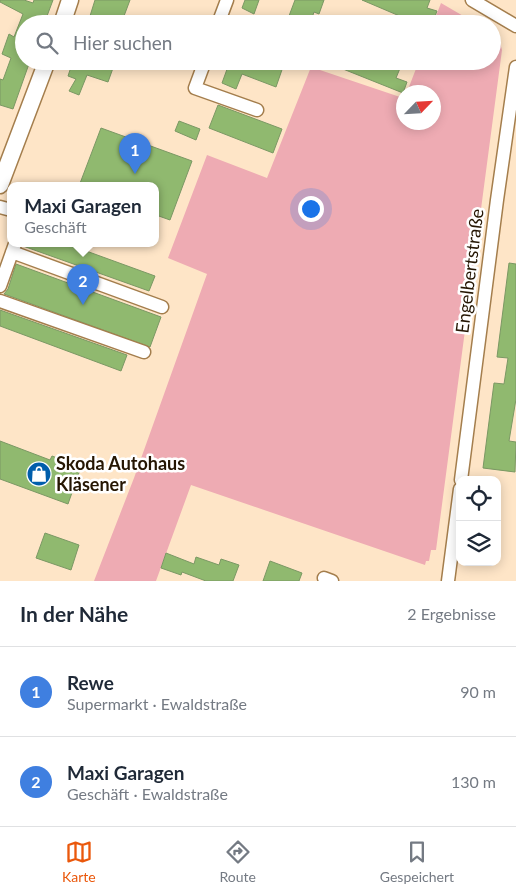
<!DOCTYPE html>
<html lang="de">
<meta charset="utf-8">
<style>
:root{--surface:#fff;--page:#f6f6f7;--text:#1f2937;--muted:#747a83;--line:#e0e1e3;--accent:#ea580c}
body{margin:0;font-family:Lato,sans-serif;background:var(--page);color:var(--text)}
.controls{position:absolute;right:15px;bottom:15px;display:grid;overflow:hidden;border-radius:10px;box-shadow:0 2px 12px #0003}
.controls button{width:45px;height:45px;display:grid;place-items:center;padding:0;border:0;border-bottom:1px solid var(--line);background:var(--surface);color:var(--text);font:25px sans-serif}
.compass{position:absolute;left:396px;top:85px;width:45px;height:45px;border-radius:50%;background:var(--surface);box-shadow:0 2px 12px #0003;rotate:65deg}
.you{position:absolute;left:310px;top:208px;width:18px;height:18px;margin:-12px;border:4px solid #fff;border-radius:50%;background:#1a73e8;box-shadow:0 0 0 8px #1a73e833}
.badge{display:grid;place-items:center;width:32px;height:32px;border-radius:50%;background:var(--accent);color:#fff;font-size:16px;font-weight:700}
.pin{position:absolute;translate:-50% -41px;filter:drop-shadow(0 1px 2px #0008)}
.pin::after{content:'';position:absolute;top:26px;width:18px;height:15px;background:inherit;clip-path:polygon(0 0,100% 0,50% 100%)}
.popup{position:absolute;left:7px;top:182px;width:152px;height:65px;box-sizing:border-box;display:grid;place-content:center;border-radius:10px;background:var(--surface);filter:drop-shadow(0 1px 4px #0005);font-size:16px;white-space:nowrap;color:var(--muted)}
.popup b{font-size:19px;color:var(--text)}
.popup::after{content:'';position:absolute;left:50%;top:100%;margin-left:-10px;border:10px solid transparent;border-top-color:var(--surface)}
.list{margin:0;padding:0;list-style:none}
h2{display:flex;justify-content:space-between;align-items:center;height:65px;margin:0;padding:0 20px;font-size:21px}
h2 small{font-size:16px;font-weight:400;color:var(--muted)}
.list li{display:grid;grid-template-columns:32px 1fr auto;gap:15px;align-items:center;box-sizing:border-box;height:90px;padding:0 20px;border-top:1px solid var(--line)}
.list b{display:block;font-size:19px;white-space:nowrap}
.list p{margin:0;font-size:16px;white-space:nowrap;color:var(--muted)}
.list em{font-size:16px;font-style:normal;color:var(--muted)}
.icon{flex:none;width:28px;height:28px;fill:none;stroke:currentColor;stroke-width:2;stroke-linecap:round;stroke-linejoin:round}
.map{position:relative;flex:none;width:516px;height:581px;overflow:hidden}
.search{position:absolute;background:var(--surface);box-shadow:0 2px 12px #0003;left:15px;right:15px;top:15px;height:55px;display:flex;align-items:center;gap:12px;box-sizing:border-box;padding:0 18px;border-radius:28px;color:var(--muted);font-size:19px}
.sheet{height:245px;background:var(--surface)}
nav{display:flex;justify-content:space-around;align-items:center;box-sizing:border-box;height:70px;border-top:1px solid var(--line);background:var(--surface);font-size:14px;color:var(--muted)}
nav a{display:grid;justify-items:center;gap:2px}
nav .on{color:var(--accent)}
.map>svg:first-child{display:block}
</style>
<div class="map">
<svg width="516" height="581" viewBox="0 0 516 581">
<rect width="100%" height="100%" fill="#fee5c7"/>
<path fill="#eeabb3" d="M441,3L477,24H433Z
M492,32L499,39L502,50L436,550H431L429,561H426L425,565L191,485L156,581H94L134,478L207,274L168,258L207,155L267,178L311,67L403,98L404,122H434V92H407L419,61H492Z"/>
<path fill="#90b96f" stroke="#7b9864" d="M0,0H24L33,3L34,0H53L44,24H24V61H30L13,109L0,105V79L3,80L11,58L2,54L9,34L14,37L23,14L0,2Z
M95,0H130L121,24H96L98,19L90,16Z
M245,0H259L254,14L242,8Z
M295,0H324L319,14L314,12L310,24H286Z
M362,0H430L427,8L437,11L432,24H407L409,20Z
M73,61H95L113,68L108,82L87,75L79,95L69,91L76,79L68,76Z
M230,61H285L276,87L242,74L236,89L222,83Z
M323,61H403L396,78L407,82L403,93Z
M218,105L282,129L273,153L209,128Z
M179,121L200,129L196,140L175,131Z
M101,128L192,161L170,220L156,215V186H79Z
M23,244H67L155,276L149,291L23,246Z
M509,263L516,264V399L509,441L516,442L515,472L483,468L494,383L504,384L508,358L497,357Z
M16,264L161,317L150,347L4,294L8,289Z
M0,310L127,355L121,371L0,326Z
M0,441L50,460L52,456L81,467L68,504L0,479Z
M45,533L79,545L71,570L36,558Z
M166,553L194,564L196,557L219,565L221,559L239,565L233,581H206L182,572L181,575L161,568Z
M270,561L302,573L299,581H263Z"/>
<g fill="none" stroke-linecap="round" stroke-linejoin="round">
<defs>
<path id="minor" d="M472,0L516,26
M218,24L227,0
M205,61L195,88L257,110
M0,207L11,210
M12,252L162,307
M0,286L15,244
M0,301L144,352
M461,480L497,200L516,67
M324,578L332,581
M448,581L460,489"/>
<path id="major" d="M62,24L70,0
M0,185L47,61"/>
</defs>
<use href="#minor" stroke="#a47e4d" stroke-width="15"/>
<use href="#major" stroke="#a47e4d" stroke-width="19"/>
<use href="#minor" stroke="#fff" stroke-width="12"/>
<use href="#major" stroke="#fff" stroke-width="16"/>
</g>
<defs>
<symbol id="shop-disc" viewBox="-11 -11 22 22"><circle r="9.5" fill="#005eab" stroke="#fff"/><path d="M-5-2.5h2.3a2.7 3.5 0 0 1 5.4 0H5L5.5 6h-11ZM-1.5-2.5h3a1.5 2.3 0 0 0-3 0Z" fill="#fff"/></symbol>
</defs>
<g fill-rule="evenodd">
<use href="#shop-disc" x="25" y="460" width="28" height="28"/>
</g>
<g text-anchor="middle" stroke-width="5" stroke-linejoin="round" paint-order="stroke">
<g font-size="18" fill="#251603" stroke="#fff">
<text transform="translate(470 271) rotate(-83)" y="6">Engelbertstraße</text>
</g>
<g font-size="18" font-weight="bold" fill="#251603" stroke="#fff" text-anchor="start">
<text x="56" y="470">Skoda Autohaus<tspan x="56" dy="21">Kläsener</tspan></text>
</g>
</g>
</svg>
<div class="controls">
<button><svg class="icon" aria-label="locate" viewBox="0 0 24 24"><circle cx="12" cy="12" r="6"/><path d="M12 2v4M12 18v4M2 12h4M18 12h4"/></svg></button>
<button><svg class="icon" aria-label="layers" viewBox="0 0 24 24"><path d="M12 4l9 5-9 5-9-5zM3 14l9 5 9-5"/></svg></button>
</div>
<svg class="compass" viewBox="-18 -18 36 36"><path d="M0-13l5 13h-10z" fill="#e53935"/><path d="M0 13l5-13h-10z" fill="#747a83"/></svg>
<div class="you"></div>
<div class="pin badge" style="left:135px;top:174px;background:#3f7fe0">1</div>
<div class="pin badge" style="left:83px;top:305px;background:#3f7fe0">2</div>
<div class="popup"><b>Maxi Garagen</b>Geschäft</div>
<div class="search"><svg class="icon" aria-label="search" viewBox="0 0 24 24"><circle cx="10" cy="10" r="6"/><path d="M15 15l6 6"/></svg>Hier suchen</div>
</div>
<section class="sheet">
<h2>In der Nähe<small>2 Ergebnisse</small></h2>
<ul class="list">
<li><span class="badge" style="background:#3f7fe0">1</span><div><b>Rewe</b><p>Supermarkt · Ewaldstraße</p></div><em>90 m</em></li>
<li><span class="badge" style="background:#3f7fe0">2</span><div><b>Maxi Garagen</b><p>Geschäft · Ewaldstraße</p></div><em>130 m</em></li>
</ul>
</section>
<nav>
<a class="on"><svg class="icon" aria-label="map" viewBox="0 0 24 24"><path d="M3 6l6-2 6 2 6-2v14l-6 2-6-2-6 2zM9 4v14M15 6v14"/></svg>Karte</a>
<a><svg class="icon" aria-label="directions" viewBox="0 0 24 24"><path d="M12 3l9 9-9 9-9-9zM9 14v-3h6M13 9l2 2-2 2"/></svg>Route</a>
<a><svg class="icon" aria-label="saved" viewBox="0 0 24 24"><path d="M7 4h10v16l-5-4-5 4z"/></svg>Gespeichert</a>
</nav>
